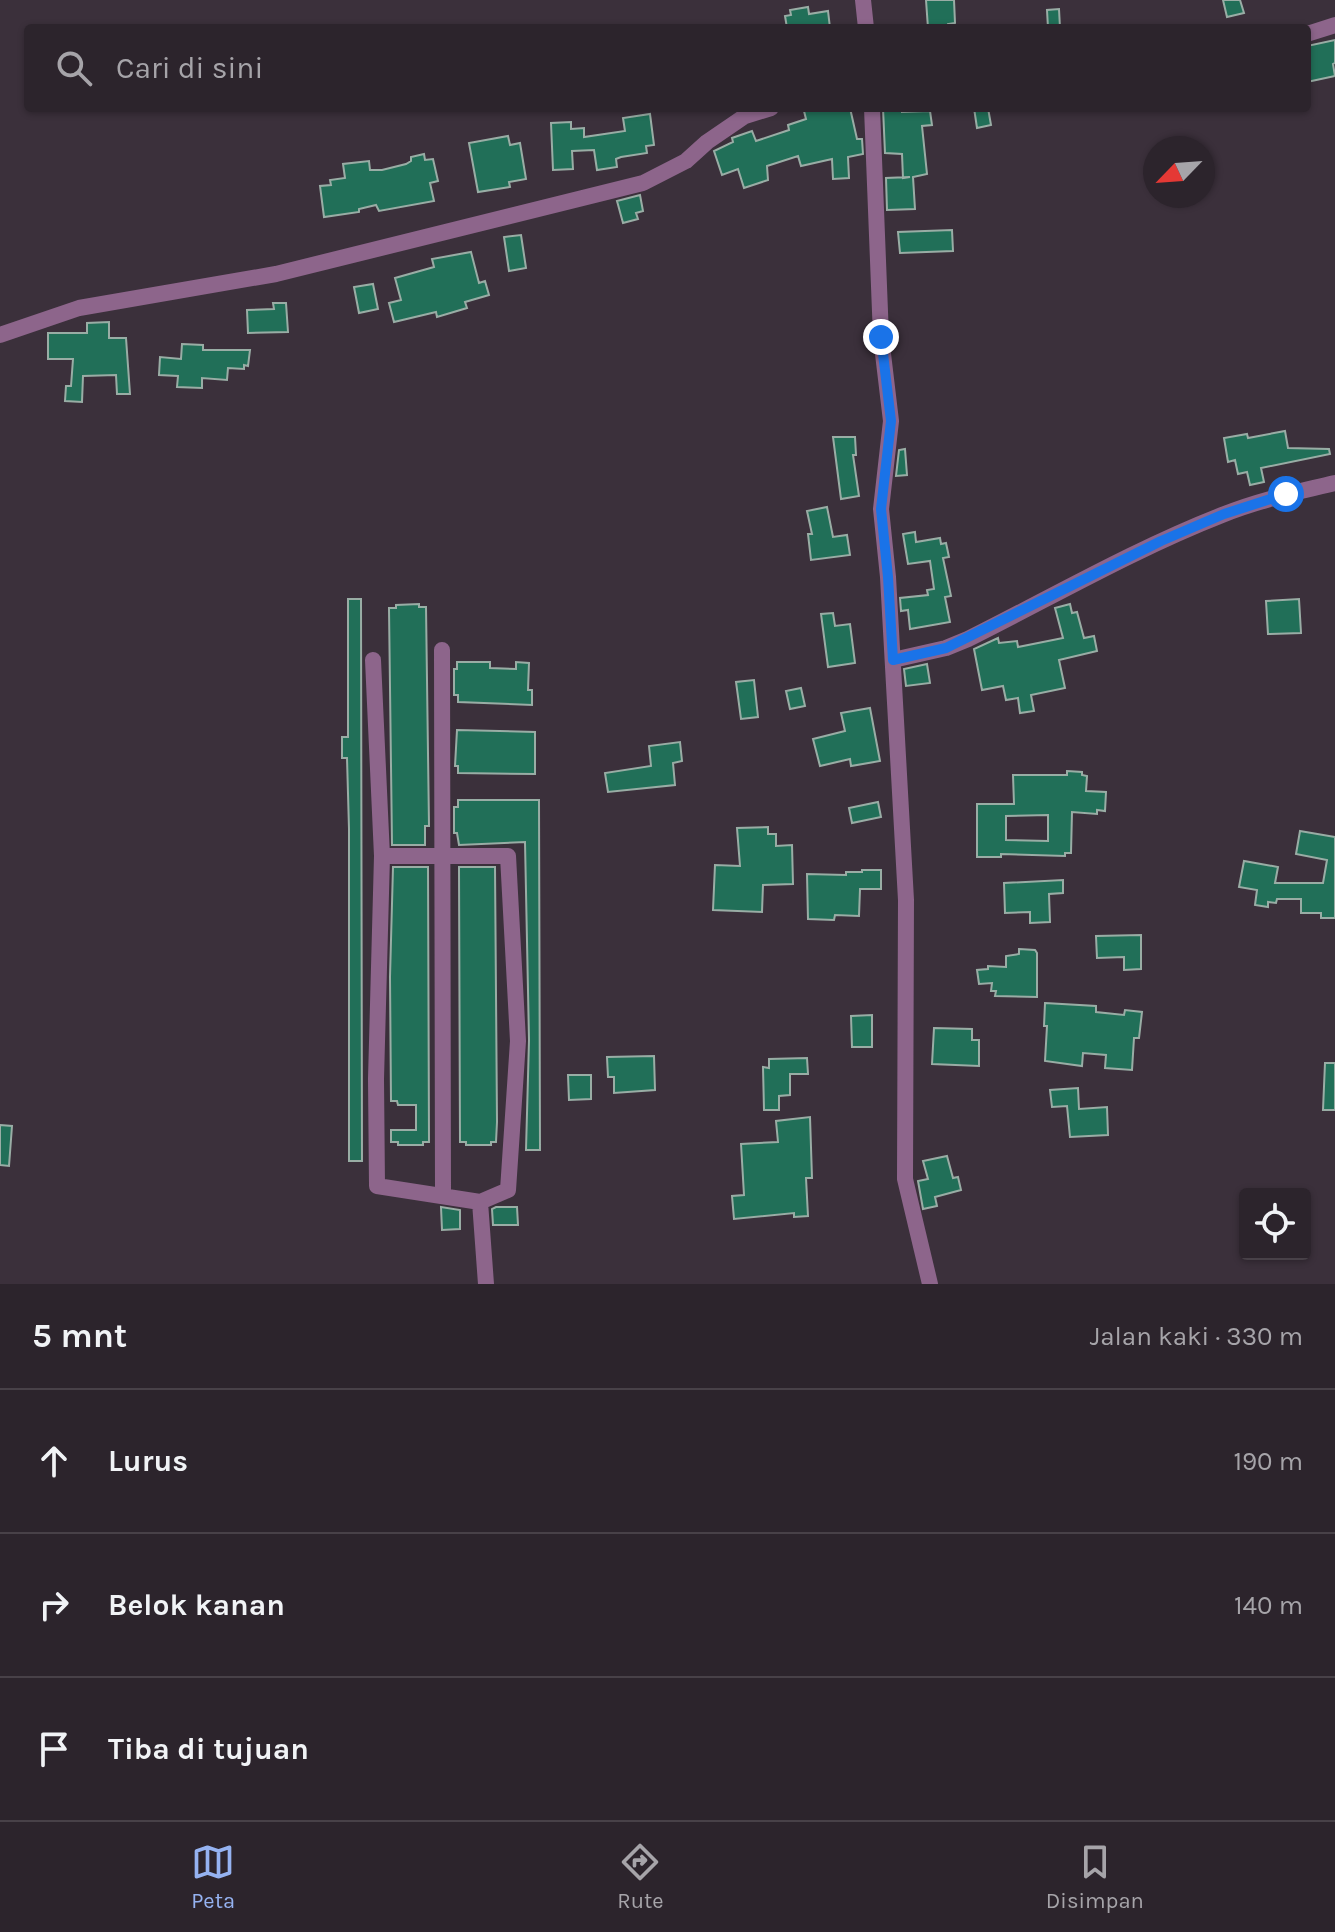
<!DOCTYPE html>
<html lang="id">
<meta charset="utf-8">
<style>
:root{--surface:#2c242c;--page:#383038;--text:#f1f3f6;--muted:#a6a4a9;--line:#484148;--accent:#95b2f1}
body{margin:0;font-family:Karla,sans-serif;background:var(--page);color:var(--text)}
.controls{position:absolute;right:24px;bottom:24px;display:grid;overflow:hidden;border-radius:8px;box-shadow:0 2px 6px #0004}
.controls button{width:72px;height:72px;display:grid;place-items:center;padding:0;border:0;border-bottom:2px solid var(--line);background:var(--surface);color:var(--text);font:40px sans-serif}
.compass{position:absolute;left:1143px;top:136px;width:72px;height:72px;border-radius:50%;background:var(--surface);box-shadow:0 2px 6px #0004;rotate:245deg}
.stop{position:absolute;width:24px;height:24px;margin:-18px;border:6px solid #1a73e8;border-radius:50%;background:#fff}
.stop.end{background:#1a73e8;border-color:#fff;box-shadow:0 2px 8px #0008}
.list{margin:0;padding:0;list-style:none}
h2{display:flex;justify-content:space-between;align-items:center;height:104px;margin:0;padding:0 32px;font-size:34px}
h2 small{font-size:26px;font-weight:400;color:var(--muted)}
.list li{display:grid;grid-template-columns:52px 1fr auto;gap:24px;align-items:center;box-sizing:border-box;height:144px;padding:0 32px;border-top:2px solid var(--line)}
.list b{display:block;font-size:30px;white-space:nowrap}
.list em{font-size:26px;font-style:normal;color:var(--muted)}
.icon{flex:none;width:44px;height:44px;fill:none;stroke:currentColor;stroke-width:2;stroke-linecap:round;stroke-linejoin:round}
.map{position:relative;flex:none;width:1335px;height:1284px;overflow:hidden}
.search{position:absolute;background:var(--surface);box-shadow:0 2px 6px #0004;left:24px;right:24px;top:24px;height:88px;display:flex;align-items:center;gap:20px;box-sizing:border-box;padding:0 28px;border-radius:8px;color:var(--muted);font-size:30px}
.sheet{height:536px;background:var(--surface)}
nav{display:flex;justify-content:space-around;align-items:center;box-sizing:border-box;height:112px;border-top:2px solid var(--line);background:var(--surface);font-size:22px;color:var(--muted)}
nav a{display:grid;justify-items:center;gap:4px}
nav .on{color:var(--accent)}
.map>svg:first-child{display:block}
</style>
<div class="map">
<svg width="1335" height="1284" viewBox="0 0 1335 1284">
<rect width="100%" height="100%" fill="#3b303b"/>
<path fill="#216f58" stroke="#99ada5" stroke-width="2" fill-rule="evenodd" d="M926,0H954L955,23L948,24V28H928Z
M1223,0H1240L1244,13L1227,17Z
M808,7L809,14L828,11L830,28H787L785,16L791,15L790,10Z
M1059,9L1060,28H1048L1047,10Z
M1335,40V63L1333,64L1335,76L1307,82V46Z
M820,108H850L857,139H862L863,154L848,157L849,178L833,179L832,159L801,166L798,156L767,166L768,180L744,188L738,169L722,175L714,151L733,142L732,138L752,131L756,141L789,130L788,125L806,119L804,111Z
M883,108H902V112L930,111L932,125L922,126L927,174L913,177L915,209L887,210L886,178L910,177L903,178L902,154L885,153Z
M974,108H988L991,125L977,128Z
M650,114L654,145L646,146L647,153L621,157L616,159L617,167L597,170L594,150L572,151L573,169L553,170L551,123L571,122V129L584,128V137L625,131L623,118Z
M508,136L510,145L520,143L526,179L509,182L510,187L478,192L469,143Z
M424,154L425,160L433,159L438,181L430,183L434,201L379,211L376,205L359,209V212L324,217L320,186L331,185L330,180L345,178L343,164L369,161L370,170H382L406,164L411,161V157Z
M640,195L643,211L636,213L638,219L623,223L617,201Z
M952,230L953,251L900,253L898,232Z
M521,235L526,268L509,271L504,237Z
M471,252L479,283L485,281L489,295L465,302L467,308L437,317L436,312L394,322L389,303L401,300L395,278L434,267L432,259Z
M373,284L378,309L359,313L354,287Z
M273,303H286L288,332L248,333L247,310L274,309Z
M109,322V338H126L130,394H117L116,375L83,376L82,402L65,401L66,386H71L73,359H48V333H87V323Z
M182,344L203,345V350H250L248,366L244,365V369L228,368L227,380L202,378V388L177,387L178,376L159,375L160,357L181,359Z
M1285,431L1288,448L1329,449L1330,454L1261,468L1264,482L1250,485L1247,472L1238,474L1235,460L1228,462L1224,438L1247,434L1248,438Z
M833,437H855L856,455H853L859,496L841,499Z
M905,449L907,475L896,476L899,450Z
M827,507L833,537L847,535L850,555L811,560L808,534H812L807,511Z
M915,532L916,542L940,538L941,544L946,543L949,557L943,558L951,596L945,597L950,622L910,629L908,610L901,611L900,598L928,595L927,590L934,589L930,561L908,564L903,534Z
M348,599H361L362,1161H349V829L347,758H342V737H348Z
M1299,599L1301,633L1268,634L1266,601Z
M419,604V607H426L429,826H425V845H392L389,608H396V605Z
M1070,604L1072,613L1077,612L1084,638L1094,636L1097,651L1059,660L1065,688L1031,695L1034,711L1020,713L1018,698L1006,700L1003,686L982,690L974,649L998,638L999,643L1017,641L1018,647L1063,638L1055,608Z
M833,613L835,626L850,624L855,663L828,667L821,614Z
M457,662H490V668L516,669V662L529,663L528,690H532V705L458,702V695H454V669H457Z
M927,664L930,683L906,686L904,669Z
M754,680L758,717L741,719L736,682Z
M801,688L805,706L790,709L786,691Z
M870,708L880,761L851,766L850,759L820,766L813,739L845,731L841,713Z
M457,730L535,732V774L458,773V766H455Z
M680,742L682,761L673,763L675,785L608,792L605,773L651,766L649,746Z
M1067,771L1082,772V775L1087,776L1086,791L1106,792L1105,811L1097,810V814L1072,812L1071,853H1065V856L1001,854V857H977V804H1014L1013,775H1067ZM1048,815V841L1006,840V816Z
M458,800H539L540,1150H526L529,1040L525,842L459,845L457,833H454V807H458Z
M878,802L881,817L852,823L849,808Z
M768,827V834H776V846L792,845L793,884L763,885L762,912L713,910L715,865L740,866L737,828Z
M1300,831L1335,837V918H1321V913H1301V899H1277L1276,903L1268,902V907L1255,905L1257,890L1239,887L1244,861L1278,867L1275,883H1323L1327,860L1296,854Z
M393,867H428L429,1142H423V1145H398V1142H391V1130H416V1105H398L397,1101H391L390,977Z
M459,867H495L497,1122L496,1142H491V1145H466V1142H460Z
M862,870H881V889H860L859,916L835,915L834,920L808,919L807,874L846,875V872H862Z
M1063,880V893L1049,894L1050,922L1030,923V912L1005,913L1004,883Z
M1141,935V969L1124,970V957L1097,958L1096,936Z
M1019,949L1035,950L1037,953V997L995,996L996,991H991L992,983L979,984L977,970L988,969V966L1006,967V956L1019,954Z
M1045,1003L1096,1006V1012L1124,1015L1125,1010L1142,1012L1139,1038H1134L1132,1070L1105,1068L1106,1055L1083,1053L1082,1066L1045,1061L1047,1026H1044Z
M872,1015V1047H852L851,1016Z
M934,1028L972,1029V1040H979V1066L932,1064Z
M654,1056L655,1090L614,1093V1077H608L607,1057Z
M807,1058L808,1074H790V1095L779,1096V1110H764L763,1067L769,1068V1059Z
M1325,1063H1335V1110H1323Z
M568,1075H591V1099L569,1100Z
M1078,1088L1079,1109L1107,1107L1108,1135L1070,1137L1067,1106L1052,1107L1050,1090Z
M810,1117L812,1178H806L808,1216L794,1217V1213L734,1219L732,1196L744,1195L741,1144L778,1142L776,1121Z
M0,1125L12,1126L9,1166L0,1165Z
M947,1156L953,1178L958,1177L961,1190L935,1197L937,1206L923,1209L918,1181L928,1179L923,1161Z
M441,1207L460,1210V1229L442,1230Z
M496,1207H517L518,1225H493L492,1209Z"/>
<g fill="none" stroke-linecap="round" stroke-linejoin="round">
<path stroke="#8d658b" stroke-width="16" d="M863,0L866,28
M1307,34L1335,25
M872,108L881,337L891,421L881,509L888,577L906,900L905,1179L930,1284
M0,335L79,308L276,274L643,183L686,161L707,142L745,116L771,108
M442,650L443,1196
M373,660L382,856
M893,660L946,648L968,639C1052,597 1135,549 1222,515C1259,500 1297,492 1335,483
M382,856H508L518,1041L508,1190L480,1202L377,1186L376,1079Z
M480,1202L486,1284"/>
</g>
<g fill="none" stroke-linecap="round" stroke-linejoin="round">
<path stroke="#1a73e8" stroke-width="10" d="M881,337L891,421L881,509L888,577L893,660L946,648L1161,541L1224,514L1286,494"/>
</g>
</svg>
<div class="controls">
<button><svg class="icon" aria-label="locate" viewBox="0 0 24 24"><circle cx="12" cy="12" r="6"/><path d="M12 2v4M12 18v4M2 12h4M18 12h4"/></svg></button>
</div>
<svg class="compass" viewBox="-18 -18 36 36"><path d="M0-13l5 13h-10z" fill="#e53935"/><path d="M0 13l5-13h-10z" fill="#a6a4a9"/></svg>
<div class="stop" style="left:1286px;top:494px"></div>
<div class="stop end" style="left:881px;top:337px"></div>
<div class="search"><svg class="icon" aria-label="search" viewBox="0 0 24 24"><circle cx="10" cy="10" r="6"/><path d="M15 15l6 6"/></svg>Cari di sini</div>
</div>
<section class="sheet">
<h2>5 mnt<small>Jalan kaki · 330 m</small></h2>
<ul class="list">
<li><svg class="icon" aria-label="ahead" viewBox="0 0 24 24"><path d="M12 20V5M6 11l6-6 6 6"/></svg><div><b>Lurus</b></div><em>190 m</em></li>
<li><svg class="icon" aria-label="right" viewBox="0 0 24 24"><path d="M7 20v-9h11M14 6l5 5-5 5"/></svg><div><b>Belok kanan</b></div><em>140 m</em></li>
<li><svg class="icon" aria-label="arrive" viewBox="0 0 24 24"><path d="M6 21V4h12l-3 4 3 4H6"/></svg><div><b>Tiba di tujuan</b></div></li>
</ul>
</section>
<nav>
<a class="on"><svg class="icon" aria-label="map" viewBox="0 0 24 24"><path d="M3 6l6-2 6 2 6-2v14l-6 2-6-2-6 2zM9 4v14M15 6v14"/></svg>Peta</a>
<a><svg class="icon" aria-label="directions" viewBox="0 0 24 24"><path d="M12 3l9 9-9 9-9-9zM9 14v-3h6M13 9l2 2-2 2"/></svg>Rute</a>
<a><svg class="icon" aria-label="saved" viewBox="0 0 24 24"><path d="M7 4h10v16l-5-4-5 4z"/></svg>Disimpan</a>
</nav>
